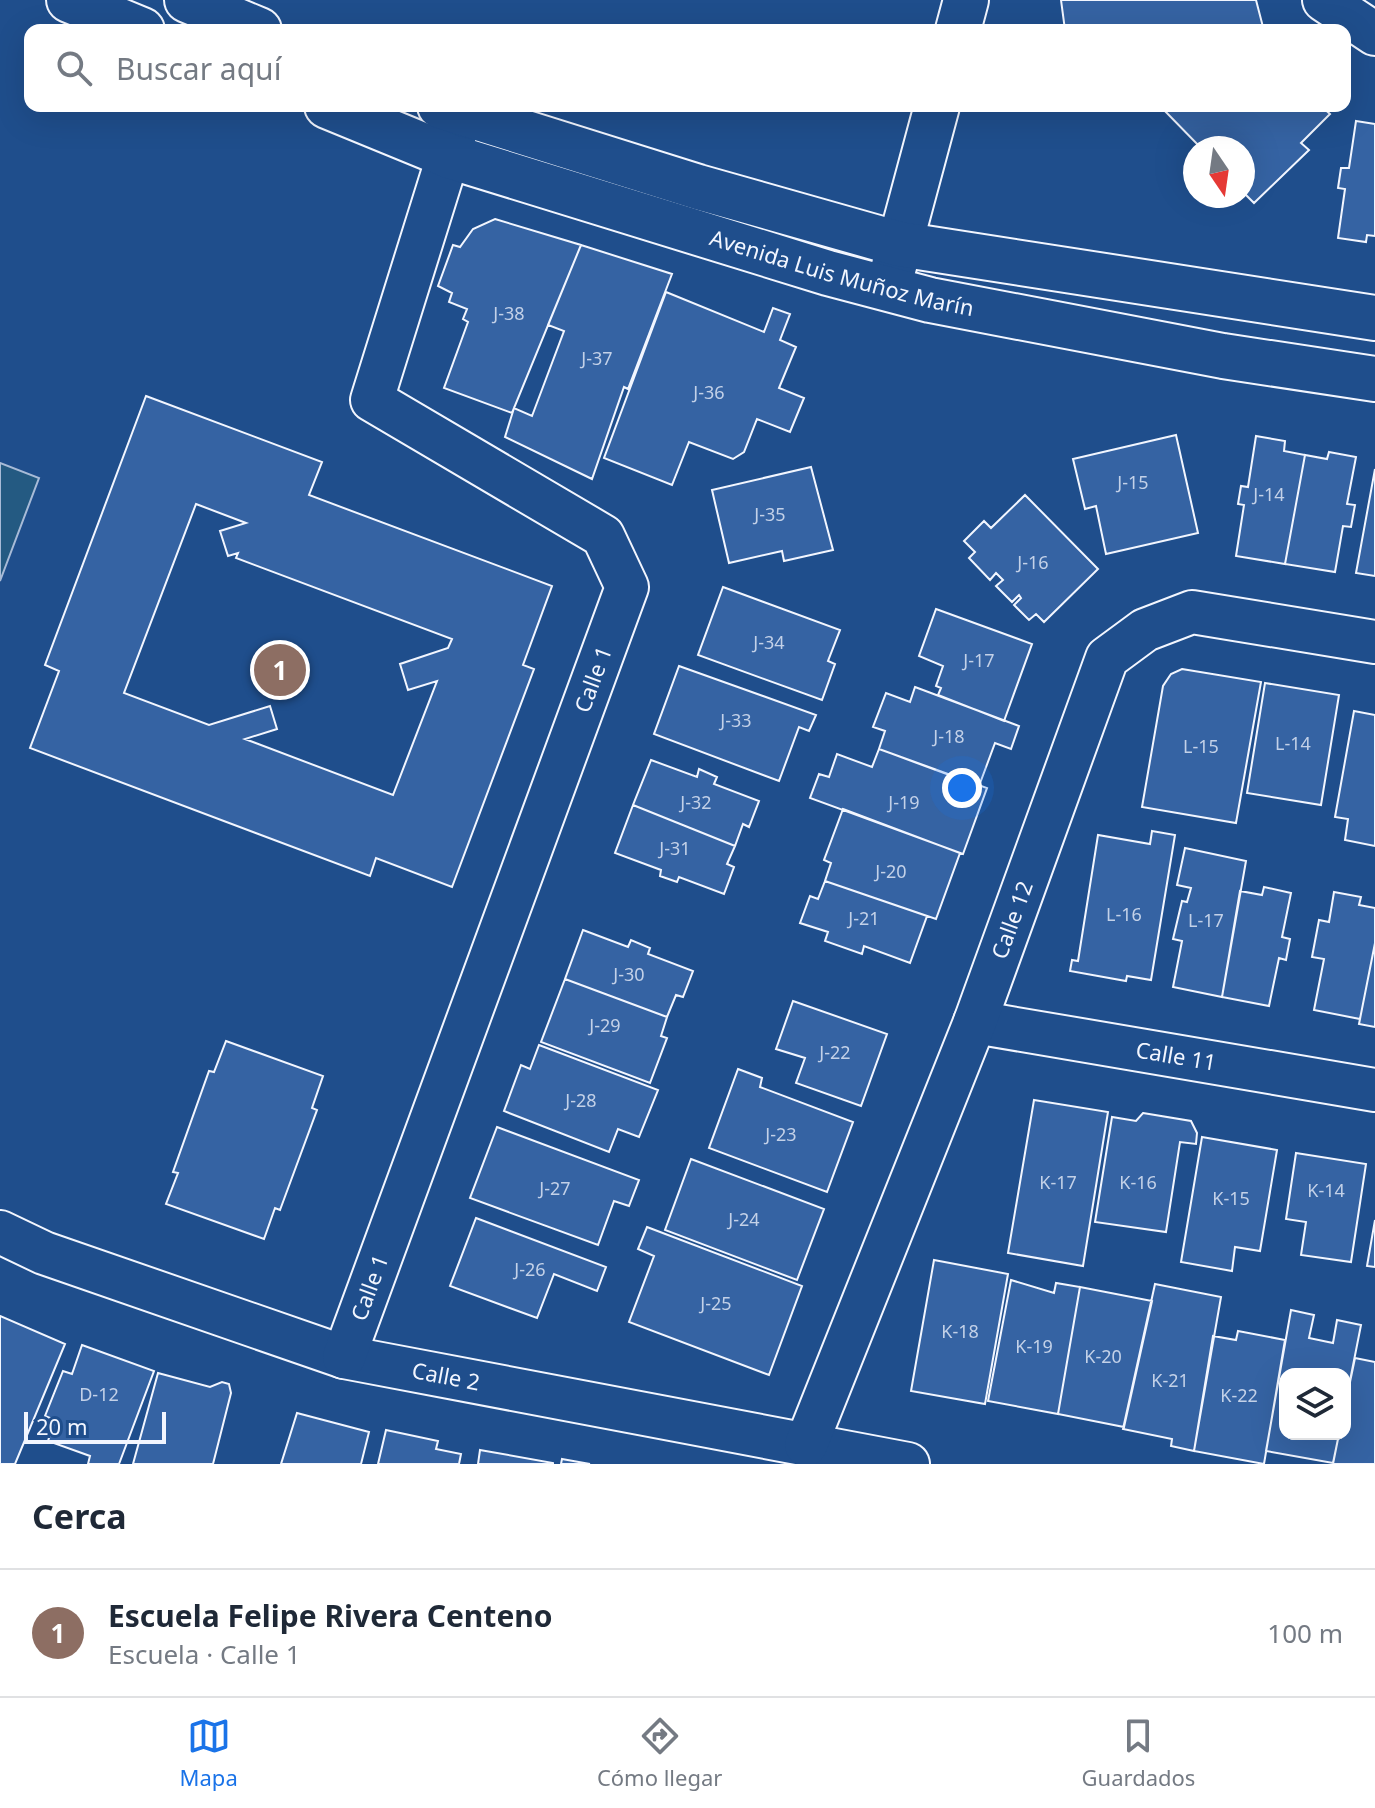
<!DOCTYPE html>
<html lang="es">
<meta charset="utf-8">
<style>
:root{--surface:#fff;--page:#f2f2f3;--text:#1f2937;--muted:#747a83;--line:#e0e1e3;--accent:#1a73e8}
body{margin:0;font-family:"Noto Sans",sans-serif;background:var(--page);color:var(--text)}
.controls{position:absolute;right:24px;bottom:24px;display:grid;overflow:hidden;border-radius:16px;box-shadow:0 8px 32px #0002}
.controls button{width:72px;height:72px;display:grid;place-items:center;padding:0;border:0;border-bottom:2px solid var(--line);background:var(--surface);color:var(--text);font:40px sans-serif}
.compass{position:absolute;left:1183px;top:136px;width:72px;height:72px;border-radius:50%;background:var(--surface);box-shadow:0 8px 32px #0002;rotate:167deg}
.scale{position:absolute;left:24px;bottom:20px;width:142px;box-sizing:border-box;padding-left:8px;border:4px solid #f2f6ff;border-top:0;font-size:22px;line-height:28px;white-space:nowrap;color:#f2f6ff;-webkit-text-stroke:6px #1f4e8c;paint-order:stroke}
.you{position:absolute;left:962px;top:788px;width:28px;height:28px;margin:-20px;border:6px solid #fff;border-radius:50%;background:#1a73e8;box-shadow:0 0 0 12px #1a73e833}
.badge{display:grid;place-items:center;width:52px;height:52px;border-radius:50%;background:var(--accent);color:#fff;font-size:26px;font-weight:700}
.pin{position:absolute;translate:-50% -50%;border:4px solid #fff;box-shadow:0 2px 8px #0006}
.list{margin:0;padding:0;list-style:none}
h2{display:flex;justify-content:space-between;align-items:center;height:104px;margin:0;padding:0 32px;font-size:34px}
h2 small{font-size:26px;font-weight:400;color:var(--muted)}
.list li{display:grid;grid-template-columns:52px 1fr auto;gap:24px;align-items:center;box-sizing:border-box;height:128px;padding:0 32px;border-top:2px solid var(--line)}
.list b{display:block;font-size:30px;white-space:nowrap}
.list p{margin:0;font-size:26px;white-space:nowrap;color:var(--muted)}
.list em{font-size:26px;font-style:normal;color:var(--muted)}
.icon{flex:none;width:44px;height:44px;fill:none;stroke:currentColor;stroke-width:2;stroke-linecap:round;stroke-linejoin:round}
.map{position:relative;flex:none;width:1375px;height:1464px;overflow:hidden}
.search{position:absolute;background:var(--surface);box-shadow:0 8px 32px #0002;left:24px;right:24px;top:24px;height:88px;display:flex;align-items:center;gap:20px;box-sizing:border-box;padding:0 28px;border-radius:16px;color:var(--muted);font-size:30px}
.sheet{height:232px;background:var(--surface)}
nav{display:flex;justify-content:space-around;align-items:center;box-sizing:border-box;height:112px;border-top:2px solid var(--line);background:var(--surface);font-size:22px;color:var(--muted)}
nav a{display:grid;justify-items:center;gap:4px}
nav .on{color:var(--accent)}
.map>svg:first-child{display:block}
</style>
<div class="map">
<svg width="1375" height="1464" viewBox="0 0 1375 1464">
<rect width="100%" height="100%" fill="#1f4e8c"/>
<path fill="#245a82" stroke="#a8bbd7" stroke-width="2" d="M0,463L39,478L0,581Z"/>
<path fill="#3563a3" stroke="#f2f6ff" stroke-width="2" fill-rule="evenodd" d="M1061,0H1256L1263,27L1251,30H1065Z
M1160,106H1321L1330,114L1301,143L1309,150L1254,203L1243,192V148H1201Z
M1356,121L1375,124V236L1367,235L1366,242L1338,238L1345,189L1338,188L1341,168H1349Z
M495,219L581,245L512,413L444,388L468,322L463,319L467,309L449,302L452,293L438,286L453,245L460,247L473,229Z
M581,245L672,274L628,389L624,387L592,479L505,437L514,408L532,416L564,331L548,325Z
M666,292L764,332L773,308L790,314L780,340L796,347L779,388L804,398L790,432L757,419L744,452L733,459L689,442L672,485L604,458Z
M146,396L322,462L309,495L552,586L523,665L534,669L452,887L376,858L370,876L30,748L59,671L45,665ZM196,504L246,523L220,531L228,556L238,553L236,558L452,639L448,648L400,664L408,690L437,681L393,795L245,739L277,729L270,706L209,725L124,693Z
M1176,435L1198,533L1106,554L1096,506L1085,509L1073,459Z
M1256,436L1285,441L1284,451L1305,455L1285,564L1236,556L1244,505L1238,504L1241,486L1248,487Z
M1329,452L1356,457L1347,504L1355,505L1351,527L1343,526L1335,572L1285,564L1305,455L1327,459Z
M811,467L833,550L784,561L782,551L729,563L712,490Z
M1375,469V576L1356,573Z
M1025,495L1098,569L1044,622L1036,614L1029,620L1014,605L1021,598L1019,595L1012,602L996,586L1003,580L996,573L990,580L969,558L975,552L964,541L984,521L991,528Z
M723,587L840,630L828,661L835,664L822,700L698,655Z
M936,609L1032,644L1004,721L938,695L941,688L936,686L943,666L919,656Z
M679,666L816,715L809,731L799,727L779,781L654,734Z
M1182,669L1261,682L1236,823L1142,807L1163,686L1171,674Z
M1265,683L1339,695L1321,805L1247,793Z
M915,687L1019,726L1011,749L995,743L979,786L879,749L885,731L873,727L886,693L910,702Z
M1354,711L1375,715V846L1345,840L1348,819L1335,817Z
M879,749L987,788L963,854L810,798L819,774L829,777L837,754L872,767Z
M651,760L697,777L699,769L717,777L714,784L759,801L749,827L743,824L735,846L633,805Z
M633,805L735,846L727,864L734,867L724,894L679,877L677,882L660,876L661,870L615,853Z
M843,809L960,853L936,919L825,881L831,863L824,860Z
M1152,831L1175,835L1151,980L1127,976L1126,981L1070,971L1072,960L1078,961L1098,835L1150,844Z
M1185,848L1246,861L1222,997L1173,987L1182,941L1173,939L1182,901L1187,902L1191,888L1177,885Z
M825,881L927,916L910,963L864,946L862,954L825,941L828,932L800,923L810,896L818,899Z
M1264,887L1291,893L1282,937L1290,939L1286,960L1279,958L1269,1006L1222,997L1240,891L1262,895Z
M1334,892L1361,897L1359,905L1375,908V943L1360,1019L1314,1010L1324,959L1312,957L1319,920L1329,922Z
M583,930L628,947L631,940L650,948L648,954L693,971L683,997L676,995L667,1017L565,979Z
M1375,943V1027L1359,1024Z
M565,979L667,1017L661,1036L667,1038L650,1083L541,1042Z
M793,1001L887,1034L861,1106L796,1083L805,1058L776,1049Z
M226,1041L323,1076L312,1108L317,1110L280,1210L275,1208L264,1239L166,1204L178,1173L173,1172L209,1071L214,1072Z
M539,1045L658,1090L639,1137L618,1129L609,1152L504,1111L521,1065L530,1069Z
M738,1069L762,1078L760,1087L853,1122L827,1192L709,1148Z
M1034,1100L1108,1112L1083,1266L1008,1253Z
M1143,1113L1191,1121L1197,1133L1196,1144L1180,1142L1166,1232L1095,1222L1112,1117L1136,1121Z
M497,1127L639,1180L629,1206L614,1201L598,1245L470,1198Z
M1202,1137L1277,1150L1260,1251L1235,1247L1232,1271L1181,1262Z
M1296,1153L1366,1164L1351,1262L1301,1255L1306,1222L1286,1219Z
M691,1159L824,1209L797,1280L665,1230Z
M476,1218L606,1267L597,1291L554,1274L537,1318L450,1286Z
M1375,1220V1267L1367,1266Z
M647,1227L802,1286L769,1375L629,1322L654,1256L638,1249Z
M934,1260L1008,1274L985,1404L911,1391Z
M1011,1280L1054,1293L1056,1283L1080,1287L1058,1414L988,1401Z
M1155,1284L1221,1297L1194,1451L1171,1446L1172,1439L1123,1429Z
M1080,1287L1152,1301L1124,1427L1058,1414Z
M1291,1310L1314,1315L1309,1338L1333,1343L1337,1320L1361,1325L1345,1406V1374H1285V1434H1339L1333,1463L1266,1451Z
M0,1316L65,1344L15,1464H0Z
M1238,1331L1285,1340L1264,1464L1194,1451L1213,1336L1236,1340Z
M82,1345L154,1371L119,1464H88L90,1456L48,1441L55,1420L45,1416L63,1371L72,1374Z
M1355,1358L1375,1362V1464H1333L1339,1434H1345V1406Z
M158,1373L210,1387L222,1382L229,1384L231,1393L213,1464H133Z
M297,1413L369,1432L361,1464H281Z
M386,1430L438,1441L436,1449L461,1454L459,1464H378Z
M480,1450L553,1463V1464H478Z
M562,1459L590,1464H561Z"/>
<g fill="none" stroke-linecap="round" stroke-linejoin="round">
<defs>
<g id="street">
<path d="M1324,0L1375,34"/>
<path id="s1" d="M975,1022L1375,1090"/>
<path id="s2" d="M0,1232L44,1253L344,1357L908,1464"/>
<path id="s3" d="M344,1357L627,587L603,536L372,400L461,115"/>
<path id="s4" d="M806,1445L975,1022L1107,658L1145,630L1192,612L1375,642"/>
</g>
<path id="secondary" d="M958,30L966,0
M890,281L937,106"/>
<g id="primary">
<path d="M69,0L142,30"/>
<path d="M187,0L259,30"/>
<path id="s5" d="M327,106L449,156L828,273L930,300L1223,356L1375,379"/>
<path d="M440,106L698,187L899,244L1375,318"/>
</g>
</defs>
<use href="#street" stroke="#f2f6ff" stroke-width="46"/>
<use href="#secondary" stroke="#f2f6ff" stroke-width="48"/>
<use href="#primary" stroke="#f2f6ff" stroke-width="48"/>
<use href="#street" stroke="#1f4e8c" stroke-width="42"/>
<use href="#secondary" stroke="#1f4e8c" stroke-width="44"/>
<use href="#primary" stroke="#1f4e8c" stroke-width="44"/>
</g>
<g text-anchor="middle" stroke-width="6" stroke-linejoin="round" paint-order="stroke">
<g font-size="18" fill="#c3d1e8">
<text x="509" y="320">J-38</text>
<text x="597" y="365">J-37</text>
<text x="709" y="399">J-36</text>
<text x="1133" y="489">J-15</text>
<text x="1269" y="501">J-14</text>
<text x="770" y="521">J-35</text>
<text x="1033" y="569">J-16</text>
<text x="769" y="649">J-34</text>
<text x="979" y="667">J-17</text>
<text x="736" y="727">J-33</text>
<text x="949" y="743">J-18</text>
<text x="1293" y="750">L-14</text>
<text x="1201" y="753">L-15</text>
<text x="696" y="809">J-32</text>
<text x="904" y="809">J-19</text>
<text x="675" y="855">J-31</text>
<text x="891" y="878">J-20</text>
<text x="1124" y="921">L-16</text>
<text x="864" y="925">J-21</text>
<text x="1206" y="927">L-17</text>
<text x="629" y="981">J-30</text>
<text x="605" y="1032">J-29</text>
<text x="835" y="1059">J-22</text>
<text x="581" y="1107">J-28</text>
<text x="781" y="1141">J-23</text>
<text x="1058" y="1189">K-17</text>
<text x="1138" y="1189">K-16</text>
<text x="555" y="1195">J-27</text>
<text x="1326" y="1197">K-14</text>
<text x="1231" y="1205">K-15</text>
<text x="744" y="1226">J-24</text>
<text x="530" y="1276">J-26</text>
<text x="716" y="1310">J-25</text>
<text x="960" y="1338">K-18</text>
<text x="1034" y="1353">K-19</text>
<text x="1103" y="1363">K-20</text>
<text x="1170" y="1387">K-21</text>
<text x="99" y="1401">D-12</text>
<text x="1239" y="1402">K-22</text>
</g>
<g font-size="22" fill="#f2f6ff" stroke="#1f4e8c">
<text dy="8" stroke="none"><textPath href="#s5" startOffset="542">Avenida Luis Muñoz Marín</textPath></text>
<text dy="8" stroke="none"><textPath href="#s3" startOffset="722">Calle 1</textPath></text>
<text dy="8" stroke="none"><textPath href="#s4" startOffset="564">Calle 12</textPath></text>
<text dy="8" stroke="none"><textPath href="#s1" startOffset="204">Calle 11</textPath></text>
<text dy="8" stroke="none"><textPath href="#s3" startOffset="74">Calle 1</textPath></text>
<text dy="8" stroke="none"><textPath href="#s2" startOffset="470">Calle 2</textPath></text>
</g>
</g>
</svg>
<div class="controls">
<button><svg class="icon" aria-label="layers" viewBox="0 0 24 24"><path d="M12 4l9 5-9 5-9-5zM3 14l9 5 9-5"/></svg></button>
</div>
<svg class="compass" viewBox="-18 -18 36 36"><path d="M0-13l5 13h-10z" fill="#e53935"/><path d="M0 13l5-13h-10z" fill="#747a83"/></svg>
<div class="scale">20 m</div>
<div class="you"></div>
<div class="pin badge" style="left:280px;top:670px;background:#8d6e63">1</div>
<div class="search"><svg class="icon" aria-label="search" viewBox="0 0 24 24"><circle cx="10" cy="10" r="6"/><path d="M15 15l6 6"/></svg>Buscar aquí</div>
</div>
<section class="sheet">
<h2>Cerca<small></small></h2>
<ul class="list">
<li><span class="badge" style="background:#8d6e63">1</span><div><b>Escuela Felipe Rivera Centeno</b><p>Escuela · Calle 1</p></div><em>100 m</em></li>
</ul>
</section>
<nav>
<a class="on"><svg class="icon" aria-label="map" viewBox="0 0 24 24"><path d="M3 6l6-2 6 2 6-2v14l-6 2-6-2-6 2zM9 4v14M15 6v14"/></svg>Mapa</a>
<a><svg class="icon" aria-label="directions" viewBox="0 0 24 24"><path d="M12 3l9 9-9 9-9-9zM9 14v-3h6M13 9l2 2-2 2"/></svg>Cómo llegar</a>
<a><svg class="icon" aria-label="saved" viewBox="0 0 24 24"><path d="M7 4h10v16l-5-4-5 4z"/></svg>Guardados</a>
</nav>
